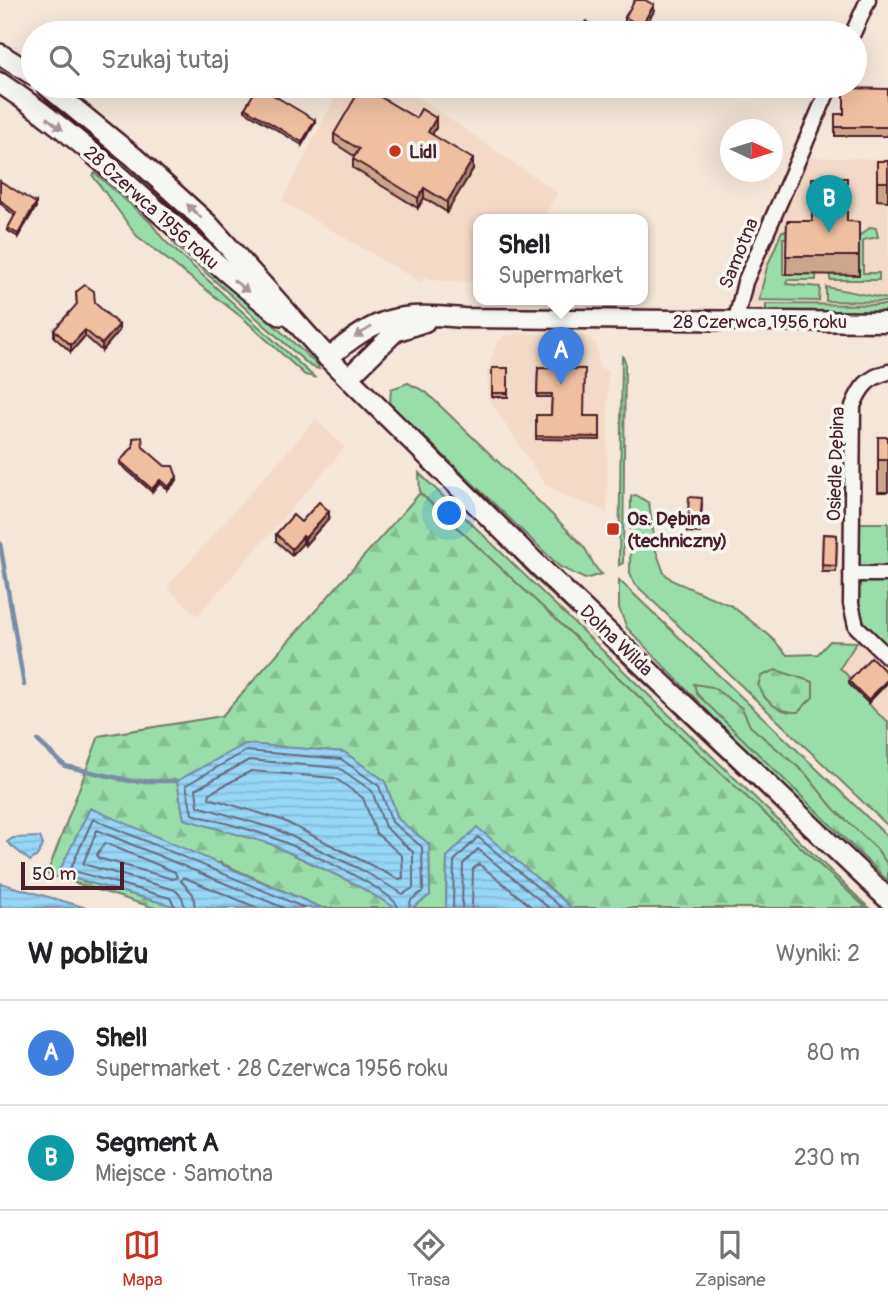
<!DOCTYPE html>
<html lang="pl">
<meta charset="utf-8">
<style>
:root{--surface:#fff;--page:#f6f6f6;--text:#202124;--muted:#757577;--line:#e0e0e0;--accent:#c8321e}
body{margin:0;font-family:Pangolin,sans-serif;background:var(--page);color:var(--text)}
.compass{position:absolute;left:720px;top:119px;width:63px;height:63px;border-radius:50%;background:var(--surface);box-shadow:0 7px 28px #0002;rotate:94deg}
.scale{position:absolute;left:21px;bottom:18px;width:103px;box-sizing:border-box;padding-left:7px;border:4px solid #4a1f2b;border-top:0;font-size:19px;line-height:24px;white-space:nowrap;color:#4a1f2b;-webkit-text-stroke:5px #f6f6f2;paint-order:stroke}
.you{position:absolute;left:450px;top:514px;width:24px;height:24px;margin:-18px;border:5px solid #fff;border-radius:50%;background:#1a73e8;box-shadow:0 0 0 10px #1a73e833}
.badge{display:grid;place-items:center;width:46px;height:46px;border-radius:50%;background:var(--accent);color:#fff;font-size:23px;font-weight:700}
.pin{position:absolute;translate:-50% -58px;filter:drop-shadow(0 2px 4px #0008)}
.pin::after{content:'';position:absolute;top:37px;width:24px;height:21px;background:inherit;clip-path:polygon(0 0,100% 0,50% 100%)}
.popup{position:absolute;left:473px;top:214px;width:175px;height:91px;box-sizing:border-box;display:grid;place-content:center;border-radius:14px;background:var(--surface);filter:drop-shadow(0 2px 5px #0005);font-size:23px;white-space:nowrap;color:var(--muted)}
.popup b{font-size:26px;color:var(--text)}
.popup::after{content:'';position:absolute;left:50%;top:100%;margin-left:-14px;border:14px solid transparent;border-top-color:var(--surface)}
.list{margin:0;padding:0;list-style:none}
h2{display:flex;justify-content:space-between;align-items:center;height:91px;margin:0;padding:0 28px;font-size:30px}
h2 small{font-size:23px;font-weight:400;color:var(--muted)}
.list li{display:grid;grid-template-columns:46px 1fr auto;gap:21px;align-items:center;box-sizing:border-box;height:105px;padding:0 28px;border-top:2px solid var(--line)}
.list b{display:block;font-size:26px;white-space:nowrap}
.list p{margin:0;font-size:23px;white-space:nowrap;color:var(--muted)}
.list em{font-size:23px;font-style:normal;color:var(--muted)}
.icon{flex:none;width:38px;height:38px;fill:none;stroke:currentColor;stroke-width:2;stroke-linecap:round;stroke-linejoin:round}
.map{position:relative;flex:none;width:888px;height:908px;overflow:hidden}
.search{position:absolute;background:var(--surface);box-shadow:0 7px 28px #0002;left:21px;right:21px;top:21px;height:77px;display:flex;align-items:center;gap:18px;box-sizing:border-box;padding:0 24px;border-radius:38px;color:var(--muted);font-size:26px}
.sheet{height:301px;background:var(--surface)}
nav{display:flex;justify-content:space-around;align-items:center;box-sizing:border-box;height:98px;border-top:2px solid var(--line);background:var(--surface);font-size:19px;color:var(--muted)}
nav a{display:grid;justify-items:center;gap:4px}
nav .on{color:var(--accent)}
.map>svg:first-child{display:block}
</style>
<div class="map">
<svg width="888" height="908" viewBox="0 0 888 908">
<defs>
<pattern id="forest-firs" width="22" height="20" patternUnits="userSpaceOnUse" patternTransform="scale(1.75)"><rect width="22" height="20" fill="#99deaa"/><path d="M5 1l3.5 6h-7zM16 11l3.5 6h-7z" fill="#85be92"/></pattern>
<pattern id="water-rules" width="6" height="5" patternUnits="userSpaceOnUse" patternTransform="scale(1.75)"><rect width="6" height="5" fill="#96d7f8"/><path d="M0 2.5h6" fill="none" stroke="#83b8d5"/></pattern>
</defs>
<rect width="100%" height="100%" fill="#f4e6d9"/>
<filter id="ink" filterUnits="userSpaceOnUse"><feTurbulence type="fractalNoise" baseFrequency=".0143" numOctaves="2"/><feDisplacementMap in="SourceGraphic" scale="14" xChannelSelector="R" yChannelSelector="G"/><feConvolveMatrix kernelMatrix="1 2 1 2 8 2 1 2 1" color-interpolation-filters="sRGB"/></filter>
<g filter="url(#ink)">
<path fill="#f3dac8" d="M341,86H401L558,193L542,219H479V283L432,280L424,277L420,282L282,201Z
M799,157L888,159V322L736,320Z
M517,334L581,335L596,343L599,367L608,371L607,517L605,511L562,495L545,484L488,398L487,372L497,342L504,336Z
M316,419L345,448L197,616L167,587Z
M862,639L888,666V721L866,703L840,668Z"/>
<path fill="#99deaa" stroke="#727e6a" stroke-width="2" d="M0,69L133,166L266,295L0,74Z
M95,173L150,222L164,240L314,377L305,375L244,319L137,236L93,176Z
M157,219L318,365L319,369L310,366L176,246Z
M871,227L876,228L878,237L863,240V273H879V280H830V274H859V236Z
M782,231L806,232V238H783V274H816V280H787L786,284L820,287L819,301L759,300L767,267Z
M826,287L888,299V302L826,301Z
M766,304L888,305V314L766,313Z
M622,355L625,361L623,563L619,565Z
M408,383L426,392C478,443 531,492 581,544C590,552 592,568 602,574L585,579L560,567L390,404L391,389Z
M419,473L869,908H866L420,493Z
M636,495L649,503L656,551L664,573L673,581L732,606L770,636L787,655L818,654L830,641L857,642L840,668C860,685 867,709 888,721V826L635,584L630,573L631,496Z
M478,518L887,908H881L527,571Z
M857,523H888V570L859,567Z
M619,580L888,837V888L769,775L627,628L619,608Z
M865,580L888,581V651C866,630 857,616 858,584Z"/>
<path fill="url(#forest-firs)" stroke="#727e6a" stroke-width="2" d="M420,493L866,908H572L543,882L447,857L446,908H412L430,895L429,844L398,819L385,781L344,752L245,744L177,781L184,819L271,844L353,883L396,908H322L221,863L58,874L181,908H155L47,874L99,736L222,716Z
M776,670L813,682V697L798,712C779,713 765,702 758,686L761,676Z
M694,684L712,687L742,708L750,726L805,773L834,809L876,848L888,865V881L697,694Z"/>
<path fill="url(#water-rules)" stroke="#788da6" stroke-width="2" d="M245,744L344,752L385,781L398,819L429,844L430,895L412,908H396L353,883L271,844L184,819L177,781Z
M90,808L322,908H181L58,874Z
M477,827L572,908H446L447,857Z
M40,837L43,845L37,856L30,861L7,842L13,838Z
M0,883L87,908H0Z"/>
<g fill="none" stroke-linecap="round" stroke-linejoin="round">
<path stroke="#68697d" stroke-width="2" d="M249,760L339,768L372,791L385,827L413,852V888L403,894L360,869L278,830L198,806L196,789Z
M251,771L335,778L363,798L376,833L402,856L403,878L398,879L282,820L209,798L210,793Z
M105,843L175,872L177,877L173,879L98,858L97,854Z
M176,908L170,898L70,870L93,819L305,908
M185,908L182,897L175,890L83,864L97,830L284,908
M195,908L193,894L181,881L183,877L258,908
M398,908C397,891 294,846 274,838C248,828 219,822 192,814L186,785L246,751L341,759L379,786L392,822L422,847L423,891L411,900L409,908
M453,908L454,861L478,837L562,908
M462,908L463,864L478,849L549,908
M472,908L473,869L479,864L533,908"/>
<path stroke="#788da6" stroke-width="4.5" d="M0,543L24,685
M38,741L65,766L131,781H177"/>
<defs>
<path id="minor" d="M853,33L868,0
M736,320L745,282L830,86
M888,372C868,378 861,386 853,406L851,604L856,626L888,657
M851,574H888"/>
<path id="tertiary" d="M328,358C380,315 397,312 463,318L888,322
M348,378L395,332L425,322"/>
<path id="secondary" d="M0,54L33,75
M0,83C102,150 183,242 280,315
M47,86L134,157L208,224L328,358L546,573L888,899"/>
</defs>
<use href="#minor" stroke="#4a1f2b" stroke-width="19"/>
<use href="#tertiary" stroke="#4a1f2b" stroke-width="23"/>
<use href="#secondary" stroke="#4a1f2b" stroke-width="24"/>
<use href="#minor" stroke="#f6f6f2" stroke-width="14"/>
<use href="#tertiary" stroke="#f6f6f2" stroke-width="18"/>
<use href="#secondary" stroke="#f6f6f2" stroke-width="19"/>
</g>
<path fill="#cea48a" stroke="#4a1f2b" stroke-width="2" d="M654,11L641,33L625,23V17Z
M888,89V136H835V114H844Z
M245,108L315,123L302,145L245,111Z
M416,118L436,128L432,134L473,169L447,212L424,198L418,208L353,168V159L354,156L334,143V134Z
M877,161H888V201L877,200Z
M0,181L36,207L18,237L8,231V228L15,216L0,203Z
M787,221L859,222V275L786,274Z
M76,292L95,303L119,331L102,351L85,336L71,352L54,337V330L77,305Z
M492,368H508V397H492Z
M538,368L584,416H600V440L536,439V415H551L552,397H537Z
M878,437H888V492H878Z
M143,447L177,480L168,490L160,483L152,492L120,464V461Z
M702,505L700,533L687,532V526Z
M329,518L305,545L303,543L292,555L276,541V534L301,522Z
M823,534L837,535L836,572H822Z
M888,674V682L868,703L849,684V681Z"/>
<path fill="#a88670" stroke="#4a1f2b" stroke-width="2" d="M654,5V11L641,33V26Z
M436,118V128L428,141V132Z
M315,120V123L302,145V142Z
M473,159V169L447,212V202Z
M424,188V198L418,208V198Z
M36,203V207L18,237V234Z
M119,325V331L102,351V344Z
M85,330V336L71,352V345Z
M177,477V480L168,490V487Z
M160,480V483L152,492V489Z
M329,511V518L305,545V538Z
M303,536V543L292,555V549Z
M888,679V682L868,703V700Z"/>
<path fill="#f0bfa0" stroke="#4a1f2b" stroke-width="2" d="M635,0H645L654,5L641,26L625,17Z
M586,21L603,33H578Z
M258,86L315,120L302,142L245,108Z
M362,86L416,118L421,109L436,118L428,132L473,159L447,202L424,188L418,198L353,159L359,149L334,134Z
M844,88L888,89V127H835V114H844Z
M877,161H888V182H877Z
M812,178H847V221L859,222V256H786L787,221H812Z
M0,181L36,203L18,234L8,228L16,213L0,200Z
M85,285L94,291L95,303L119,325L102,344L85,330L71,345L54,330L77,304L76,292Z
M492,368H508V393H492Z
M538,368L585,369L584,416H600V437L536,436V415H551L552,394H537Z
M142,437L143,447L165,466H173L177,477L168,487L160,480L152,489L120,461L133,447V438Z
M878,437H888V460H878Z
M689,497L702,498L700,527L687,526Z
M319,502L329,511L305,538L303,536L292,549L276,534L293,515L301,522Z
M823,534L837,535L836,566L822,565Z
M871,657L888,674V679L868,700L849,681Z"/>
<defs><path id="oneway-solid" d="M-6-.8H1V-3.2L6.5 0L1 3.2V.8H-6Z" transform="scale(1.75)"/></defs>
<g fill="#a99598">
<use href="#oneway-solid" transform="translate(55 124) rotate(37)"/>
<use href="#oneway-solid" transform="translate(194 211) rotate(-136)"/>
<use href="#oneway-solid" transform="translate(241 286) rotate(38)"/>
<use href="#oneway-solid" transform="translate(363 332) rotate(149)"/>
</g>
</g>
<g fill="#c8321e" stroke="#f6f6f2" stroke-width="2.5">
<circle cx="395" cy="151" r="7"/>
<rect x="606" y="522" width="14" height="14" rx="3.5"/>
</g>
<g text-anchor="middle" stroke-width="7" stroke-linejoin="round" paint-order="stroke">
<g font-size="19" font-weight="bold" fill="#4a1f2b" stroke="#f6f6f2" text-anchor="start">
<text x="409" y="158">Lidl</text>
<text x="627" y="525">Os. Dębina<tspan x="627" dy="22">(techniczny)</tspan></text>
</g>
<g font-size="19" fill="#4a1f2b" stroke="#f6f6f2">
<text transform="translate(152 207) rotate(42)" y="7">28 Czerwca 1956 roku</text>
<text transform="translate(738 253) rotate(-68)" y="7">Samotna</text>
<text x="760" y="328">28 Czerwca 1956 roku</text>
<text transform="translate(835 464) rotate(-88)" y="7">Osiedle Dębina</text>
<text transform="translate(617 640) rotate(44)" y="7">Dolna Wilda</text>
</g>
</g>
</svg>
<svg class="compass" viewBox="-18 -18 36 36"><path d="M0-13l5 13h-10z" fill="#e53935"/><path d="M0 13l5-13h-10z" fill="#757577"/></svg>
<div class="scale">50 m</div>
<div class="you"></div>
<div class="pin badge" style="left:561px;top:385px;background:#3f7fe0">A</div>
<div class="popup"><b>Shell</b>Supermarket</div>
<div class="pin badge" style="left:829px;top:233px;background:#0f9aa8">B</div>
<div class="search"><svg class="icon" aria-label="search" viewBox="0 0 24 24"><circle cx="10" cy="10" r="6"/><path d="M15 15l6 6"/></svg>Szukaj tutaj</div>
</div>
<section class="sheet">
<h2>W pobliżu<small>Wyniki: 2</small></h2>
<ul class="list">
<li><span class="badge" style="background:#3f7fe0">A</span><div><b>Shell</b><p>Supermarket · 28 Czerwca 1956 roku</p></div><em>80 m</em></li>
<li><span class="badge" style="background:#0f9aa8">B</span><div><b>Segment A</b><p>Miejsce · Samotna</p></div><em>230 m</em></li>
</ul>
</section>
<nav>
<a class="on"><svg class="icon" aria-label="map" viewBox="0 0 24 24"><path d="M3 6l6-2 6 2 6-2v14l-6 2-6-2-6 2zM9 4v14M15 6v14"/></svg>Mapa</a>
<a><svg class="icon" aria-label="directions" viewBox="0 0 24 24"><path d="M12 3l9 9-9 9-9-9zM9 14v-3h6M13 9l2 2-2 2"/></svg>Trasa</a>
<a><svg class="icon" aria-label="saved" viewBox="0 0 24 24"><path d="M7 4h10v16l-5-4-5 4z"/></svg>Zapisane</a>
</nav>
